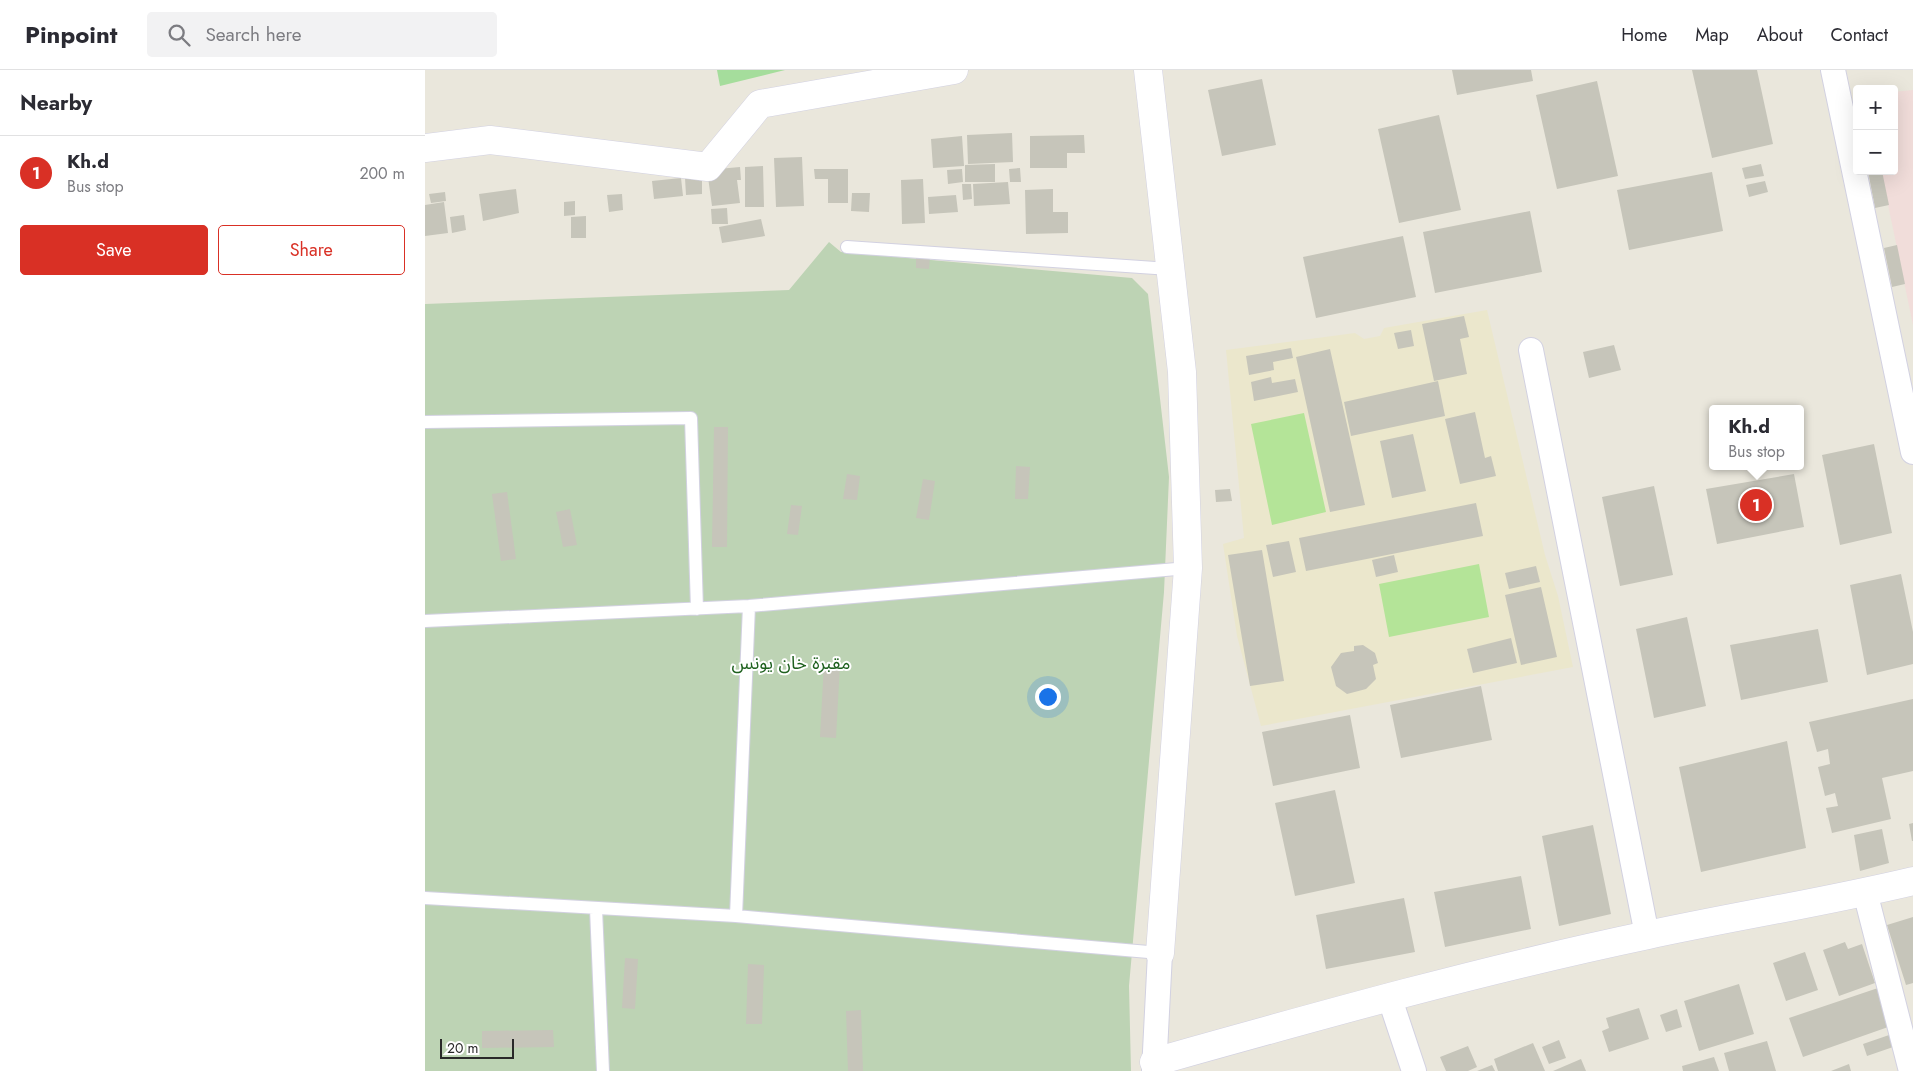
<!DOCTYPE html>
<meta charset="utf-8">
<style>
:root{--surface:#fff;--page:#f2f2f3;--text:#2b2b33;--muted:#7c7c81;--line:#e1e1e2;--accent:#d93025}
body{margin:0;font-family:Jost,"Noto Sans Arabic",sans-serif;background:var(--page);color:var(--text)}
.controls{position:absolute;right:15px;top:15px;display:grid;overflow:hidden;border-radius:5px;box-shadow:0 5px 20px #0002}
.controls button{width:45px;height:45px;display:grid;place-items:center;padding:0;border:0;border-bottom:1px solid var(--line);background:var(--surface);color:var(--text);font:25px sans-serif}
.scale{position:absolute;left:15px;bottom:12px;width:74px;box-sizing:border-box;padding-left:5px;border:2px solid #292929;border-top:0;font-size:14px;line-height:18px;white-space:nowrap;color:#292929;-webkit-text-stroke:4px #fff;paint-order:stroke}
.you{position:absolute;left:622px;top:626px;width:18px;height:18px;margin:-12px;border:4px solid #fff;border-radius:50%;background:#1a73e8;box-shadow:0 0 0 8px #1a73e833}
.badge{display:grid;place-items:center;width:32px;height:32px;border-radius:50%;background:var(--accent);color:#fff;font-size:16px;font-weight:700}
.pin{position:absolute;translate:-50% -50%;border:2px solid #fff;box-shadow:0 1px 5px #0006}
.popup{position:absolute;left:1284px;top:335px;width:95px;height:65px;box-sizing:border-box;display:grid;place-content:center;border-radius:5px;background:var(--surface);filter:drop-shadow(0 1px 4px #0005);font-size:16px;white-space:nowrap;color:var(--muted)}
.popup b{font-size:19px;color:var(--text)}
.popup::after{content:'';position:absolute;left:50%;top:100%;margin-left:-10px;border:10px solid transparent;border-top-color:var(--surface)}
.list{margin:0;padding:0;list-style:none}
h2{display:flex;justify-content:space-between;align-items:center;height:65px;margin:0;padding:0 20px;font-size:21px}
h2 small{font-size:16px;font-weight:400;color:var(--muted)}
.list li{display:grid;grid-template-columns:32px 1fr auto;gap:15px;align-items:center;box-sizing:border-box;height:75px;padding:0 20px;border-top:1px solid var(--line)}
.list b{display:block;font-size:19px;white-space:nowrap}
.list p{margin:0;font-size:16px;white-space:nowrap;color:var(--muted)}
.list em{font-size:16px;font-style:normal;color:var(--muted)}
.actions{display:flex;gap:10px;padding:15px 20px}
.actions a{flex:1;padding:11px 0;border:1px solid var(--accent);border-radius:5px;text-align:center;font-size:18px;color:var(--accent)}
.actions .main{background:var(--accent);color:#fff}
.icon{flex:none;width:28px;height:28px;fill:none;stroke:currentColor;stroke-width:2;stroke-linecap:round;stroke-linejoin:round}
.map{position:relative;flex:none;width:1488px;height:1001px;overflow:hidden}
header{display:flex;align-items:center;gap:30px;box-sizing:border-box;height:70px;padding:0 25px;background:var(--surface);border-bottom:1px solid var(--line)}
header strong{font-size:24px}
nav{display:flex;gap:28px;margin-inline-start:auto;font-size:18px}
.search{width:350px;height:45px;background:var(--page);display:flex;align-items:center;gap:12px;box-sizing:border-box;padding:0 18px;border-radius:5px;color:var(--muted);font-size:19px}
main{display:flex}
aside{flex:1;background:var(--surface)}
.map>svg:first-child{display:block}
</style>
<header>
<strong>Pinpoint</strong>
<div class="search"><svg class="icon" aria-label="search" viewBox="0 0 24 24"><circle cx="10" cy="10" r="6"/><path d="M15 15l6 6"/></svg>Search here</div>
<nav><a>Home</a><a>Map</a><a>About</a><a>Contact</a></nav>
</header>
<main>
<aside>
<h2>Nearby<small></small></h2>
<ul class="list">
<li><span class="badge">1</span><div><b>Kh.d</b><p>Bus stop</p></div><em>200 m</em></li>
</ul>
<div class="actions"><a class="main">Save</a><a>Share</a></div>
</aside>
<div class="map">
<svg width="1488" height="1001" viewBox="0 0 1488 1001">
<rect width="100%" height="100%" fill="#eae7dc"/>
<path fill="#ebe7cc" d="M1062,240L1120,485L1133,526L1148,597L836,656L812,566L798,474L819,468L801,280L930,263L939,269L955,266L959,258Z"/>
<path fill="#f1ddda" d="M1488,20V255L1456,101H1469V22Z"/>
<path fill="#a5dd9c" d="M292,0H360L295,16Z"/>
<path fill="#bdd3b4" d="M404,172L416,182L707,208L723,224L744,407L739,522L704,916L706,1001H0V234L364,220Z"/>
<path fill="#b4e498" d="M879,343L901,442L847,455L826,354Z
M1054,494L1064,547L964,567L954,514Z"/>
<path fill="#c6c5ba" d="M1027,0H1106L1108,11L1032,25Z
M1267,0H1332L1348,74L1287,88Z
M837,9L851,75L797,86L783,20Z
M1172,11L1193,106L1132,119L1111,25Z
M1014,45L1036,140L974,153L953,59Z
M587,63L588,92L543,94L542,65Z
M659,65L660,83H642V98H605V66Z
M537,66L539,96L508,98L506,69Z
M377,87L379,136L351,137L349,88Z
M570,94V112H540V95Z
M1336,94L1339,106L1320,109L1317,98Z
M338,96L339,137H320V97Z
M315,97L316,110H312L315,133L287,136L282,100Z
M595,98L596,112H585L584,99Z
M389,99H423V133H403V109H390Z
M537,99L538,112L523,114L522,100Z
M1443,101H1457L1464,135L1450,138Z
M1287,102L1298,161L1204,180L1192,120Z
M277,107V124L261,125L260,108Z
M256,108L258,126L229,129L227,111Z
M498,109L500,153L477,154L476,110Z
M1340,111L1343,122L1324,127L1321,115Z
M583,112L585,134L549,136L548,114Z
M537,114H546L547,129L538,130Z
M91,119L94,143L58,151L54,124Z
M628,119V142H643V163L601,164L600,120Z
M20,122L21,131L6,133L4,124Z
M427,123H445L444,142L426,141Z
M197,124L198,140L184,142L182,125Z
M531,125L533,142L504,144L503,127Z
M150,131V145L139,146V132Z
M19,132L23,163L0,166V135Z
M302,138L303,154H287L286,139Z
M1105,141L1117,202L1010,223L998,162Z
M39,145L41,160L27,163L25,147Z
M161,146V168H146V147Z
M336,149L340,166L297,173L294,157Z
M978,166L991,227L891,248L878,187Z
M1472,175L1480,214L1467,217L1459,178Z
M491,185L505,186L504,199L491,198Z
M1039,246L1044,267L1035,269L1042,304L1009,311L997,254Z
M986,260L989,276L973,279L969,263Z
M1189,275L1196,300L1164,308L1158,282Z
M866,278L868,288L848,292L849,300L824,305L821,286Z
M905,279L940,435L905,442L871,287Z
M846,307L847,313L870,309L873,322L829,331L826,312Z
M1013,311L1020,346L926,366L919,332Z
M1050,342L1060,388L1066,386L1071,406L1035,414L1020,349Z
M289,357H303L302,477H287Z
M988,364L1001,421L967,428L955,371Z
M1449,374L1467,463L1415,475L1397,385Z
M591,396L605,397L603,429H590Z
M422,404L435,406L432,430L418,429Z
M1369,404L1379,457L1292,474L1281,419Z
M498,409L510,411L504,450L491,448Z
M1229,416L1248,505L1195,516L1177,427Z
M805,419L807,431L791,432L790,420Z
M82,422L91,489L76,491L67,424Z
M1051,433L1058,466L881,501L874,468Z
M366,435L377,436L373,465L362,464Z
M145,439L152,475L138,477L131,442Z
M864,471L871,502L848,507L841,475Z
M837,480L859,611L825,616L803,485Z
M969,485L973,502L951,507L947,490Z
M1111,496L1115,512L1084,519L1080,503Z
M1476,504L1488,562V594L1442,605L1425,515Z
M1116,517L1132,587L1096,595L1080,525Z
M1262,547L1281,636L1229,648L1211,559Z
M1393,559L1403,612L1316,630L1305,575Z
M1086,568L1092,593L1048,603L1042,579Z
M938,575L950,583L953,593L948,595L951,609L941,619L922,624L911,616L906,597L916,583L929,581V576Z
M399,593L415,594L411,668L395,667Z
M1056,616L1067,670L976,688L965,635Z
M1488,629V701L1457,708L1466,749L1407,763L1401,738L1413,736L1410,723L1400,726L1393,697L1405,694L1403,679L1392,682L1384,652Z
M925,645L935,698L848,716L837,662Z
M1362,671L1381,778L1276,802L1254,697Z
M910,720L930,813L870,826L850,733Z
M1488,753V771H1487L1484,754Z
M1168,755L1186,844L1134,856L1117,766Z
M1457,759L1464,793L1435,801L1429,765Z
M1096,806L1106,859L1020,877L1009,822Z
M979,828L990,882L901,899L891,845Z
M1488,847V913L1481,915L1462,855Z
M1420,872L1423,879L1437,874L1450,913L1414,926L1398,880Z
M1380,882L1393,920L1361,931L1348,893Z
M200,888L213,889L210,939L197,938Z
M323,894L339,895L337,954H321Z
M1314,914L1329,964L1274,981L1259,931Z
M1453,918L1466,956L1378,987L1364,948Z
M1214,938L1224,969L1184,982L1177,961L1184,958L1181,948Z
M1252,939L1257,957L1241,962L1235,945Z
M436,940L438,1001H423L421,941Z
M128,960L129,977L57,978V961Z
M1467,964L1471,976L1442,986L1438,974Z
M1134,970L1141,988L1124,994L1117,977Z
M1342,971L1351,1001H1304L1299,983Z
M1108,973L1120,1001H1073L1069,989Z
M1043,976L1052,997L1043,1001H1021L1015,987Z
M1289,987L1294,1001H1258L1257,996Z
M1156,989L1161,1001H1128Z
M1424,994L1426,1001H1406Z
M1067,995L1070,1001H1052Z"/>
<g fill="none" stroke-linecap="round" stroke-linejoin="round">
<defs>
<path id="lane" d="M422,177L745,199
M0,352L266,348L272,539
M0,551L324,536L763,498
M0,828L311,846L735,883
M171,839L178,1001
M311,846L324,536"/>
<path id="street" d="M1408,0L1488,382
M1106,280L1222,865
M1440,822L1486,1001
M964,926L989,1001
M729,1001L735,883"/>
<path id="secondary" d="M723,0L757,302L763,498L735,883
M0,78L65,70L283,97L335,34L529,0
M729,992C893,946 1056,900 1223,865C1311,846 1400,832 1488,811"/>
</defs>
<use href="#lane" stroke="#d2d1e1" stroke-width="14"/>
<use href="#street" stroke="#d2d1e1" stroke-width="26"/>
<use href="#secondary" stroke="#d2d1e1" stroke-width="29"/>
<use href="#lane" stroke="#fff" stroke-width="12"/>
<use href="#street" stroke="#fff" stroke-width="24"/>
<use href="#secondary" stroke="#fff" stroke-width="28"/>
</g>
<g text-anchor="middle" stroke-width="4" stroke-linejoin="round" paint-order="stroke">
<g font-size="18" fill="#1f611f" stroke="#fff">
<text x="366" y="599">مقبرة خان يونس</text>
</g>
</g>
</svg>
<div class="controls">
<button>+</button>
<button>−</button>
</div>
<div class="scale">20 m</div>
<div class="you"></div>
<div class="pin badge" style="left:1331px;top:435px">1</div>
<div class="popup"><b>Kh.d</b>Bus stop</div>
</div>
</main>
